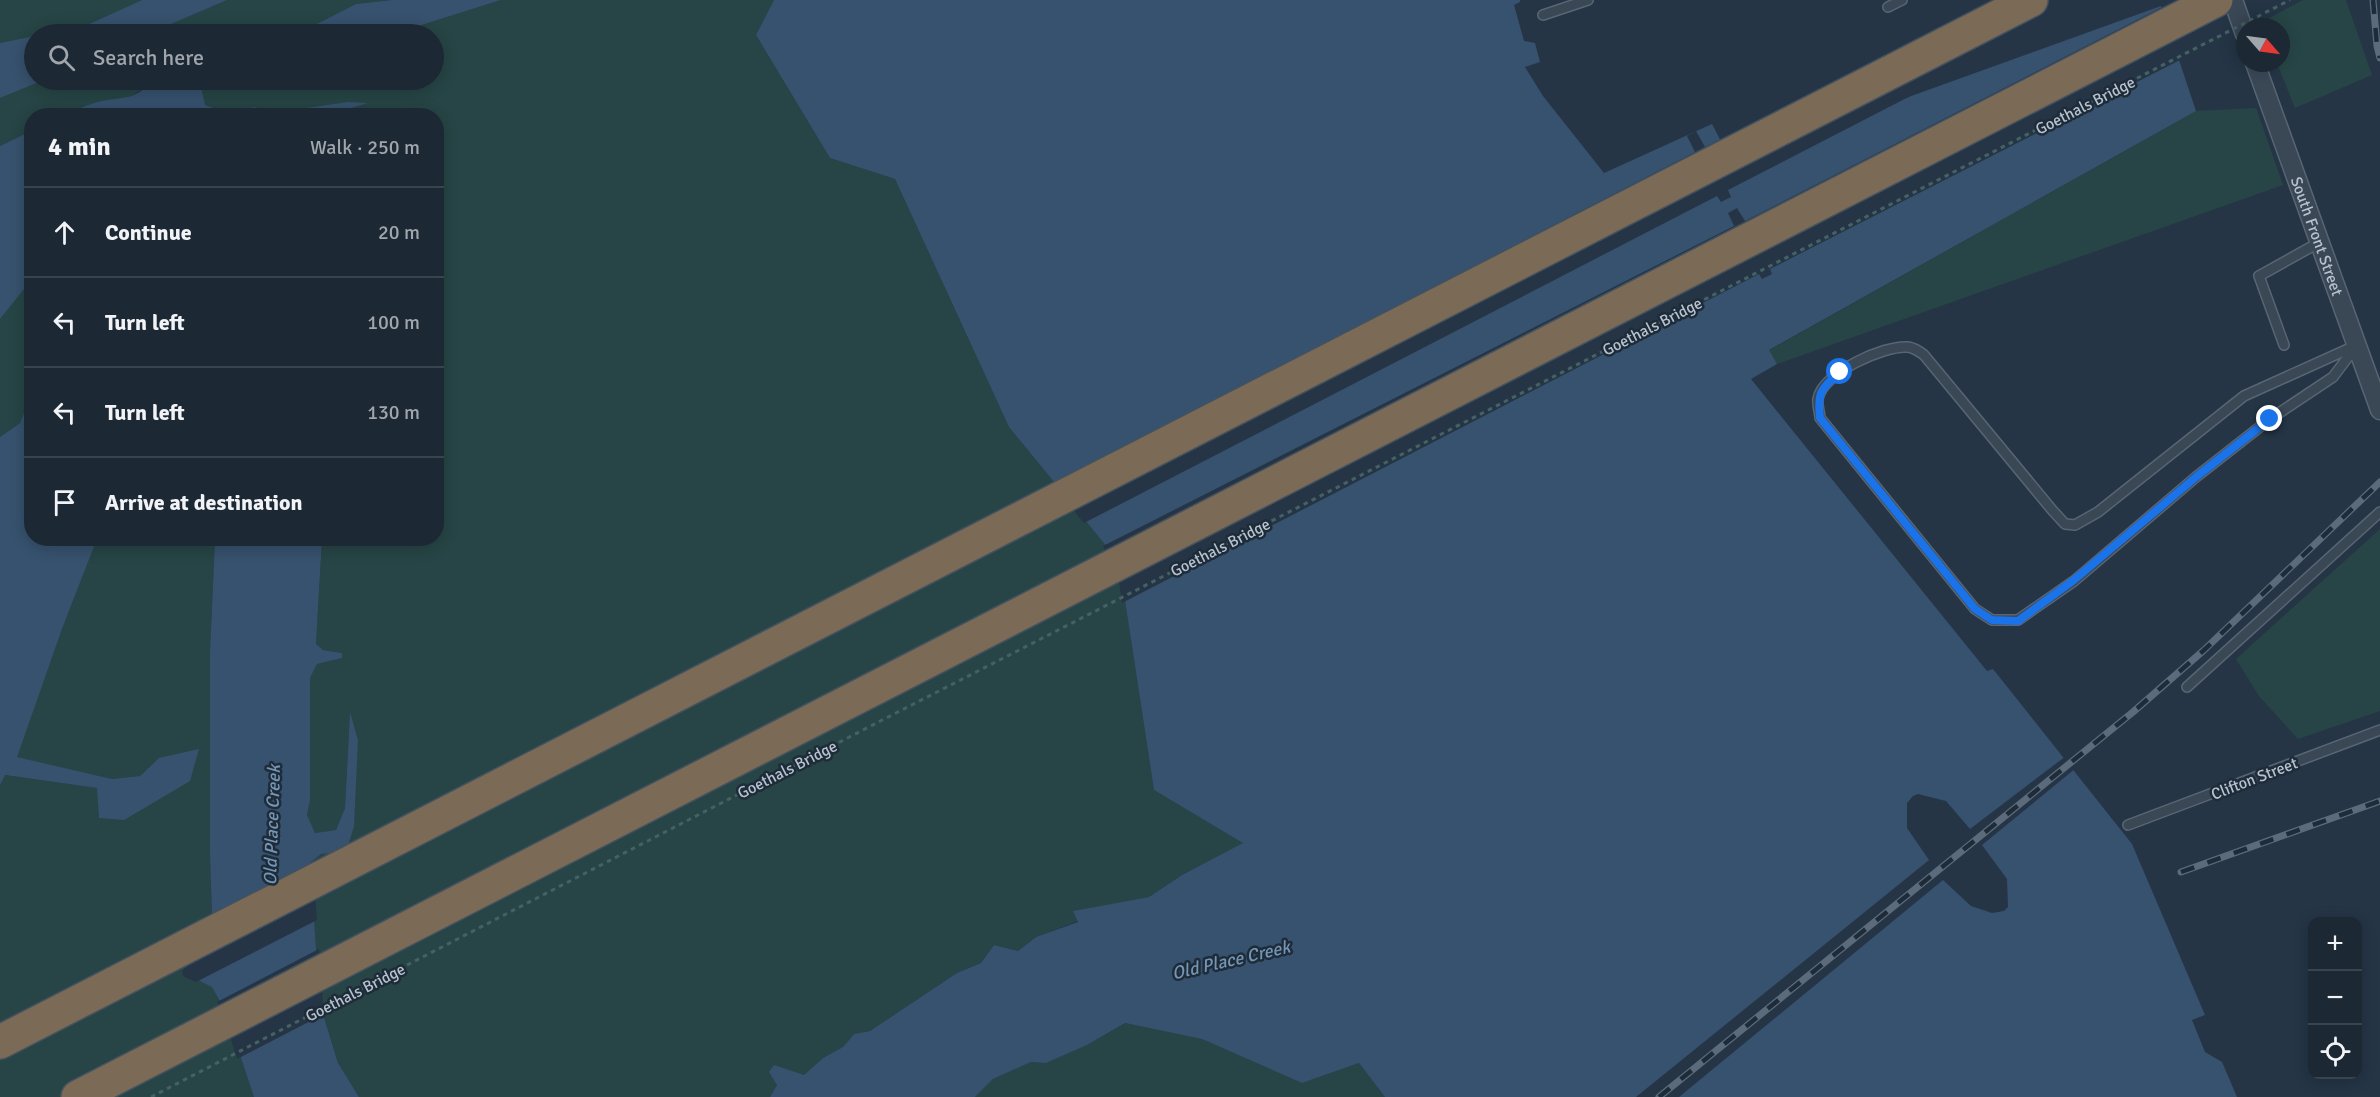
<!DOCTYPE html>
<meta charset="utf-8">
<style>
:root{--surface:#1c2834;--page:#293440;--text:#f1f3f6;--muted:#a0a6ac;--line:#3a444f}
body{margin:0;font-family:Signika,sans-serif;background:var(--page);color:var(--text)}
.controls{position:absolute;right:18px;bottom:18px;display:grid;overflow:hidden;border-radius:12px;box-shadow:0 3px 15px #0003}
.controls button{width:54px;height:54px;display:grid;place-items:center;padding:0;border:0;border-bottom:2px solid var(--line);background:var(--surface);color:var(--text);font:30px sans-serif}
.compass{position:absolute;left:2236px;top:18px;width:54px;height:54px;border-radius:50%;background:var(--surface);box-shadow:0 3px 15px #0003;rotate:118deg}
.stop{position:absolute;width:18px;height:18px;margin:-14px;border:4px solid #1a73e8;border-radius:50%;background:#fff}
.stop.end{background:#1a73e8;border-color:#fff;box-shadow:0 2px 6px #0008}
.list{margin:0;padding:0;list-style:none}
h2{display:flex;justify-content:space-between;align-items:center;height:78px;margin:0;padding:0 24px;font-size:26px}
h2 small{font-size:20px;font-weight:400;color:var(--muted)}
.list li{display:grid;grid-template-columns:39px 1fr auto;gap:18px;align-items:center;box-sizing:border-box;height:90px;padding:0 24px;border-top:2px solid var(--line)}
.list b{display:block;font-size:22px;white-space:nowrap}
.list em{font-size:20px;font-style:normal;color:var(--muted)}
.icon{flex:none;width:33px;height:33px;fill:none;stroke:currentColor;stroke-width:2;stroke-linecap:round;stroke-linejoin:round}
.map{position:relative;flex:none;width:2380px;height:1097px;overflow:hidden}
.search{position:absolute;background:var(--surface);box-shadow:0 3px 15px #0003;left:24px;top:24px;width:420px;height:66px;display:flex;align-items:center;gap:15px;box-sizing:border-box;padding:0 21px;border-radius:33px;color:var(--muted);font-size:22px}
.panel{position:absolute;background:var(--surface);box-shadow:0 3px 15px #0003;left:24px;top:108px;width:420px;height:438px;border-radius:24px}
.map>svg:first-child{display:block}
</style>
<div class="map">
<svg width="2380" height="1097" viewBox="0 0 2380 1097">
<rect width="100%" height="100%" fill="#253546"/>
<path fill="#274546" d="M0,0H142L87,25L0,43Z
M227,0H392L356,4L297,34H148Z
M501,0H774L756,35L830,158L895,179L1009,427L1107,547L1122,581L1154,790L1244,843L1182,875L1149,897L1074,911L1078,921L1036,937L1018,951L994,945L981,963L957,973L870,1031L854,1034L843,1047L823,1058L804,1075L777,1085L770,1097H359L338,1063L320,1004L310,863L321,854L346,852L358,740L350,715L345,808L336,830L315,833L307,816L310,801V678L317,664L341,658L342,653L323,650L316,645L322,539L436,538V116L324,115H328L292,110L265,114L255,107L228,113L205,105L200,87L250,80H434V34H393Z
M2303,0H2346L2372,75L2295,108L2277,63H2281V27H2263L2262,22Z
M44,80H153L146,87L127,98L99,102L62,115L32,116L31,131L0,146V98Z
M2256,108L2283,185L1777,364L1768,351L2196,111Z
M28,283L30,299L32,297L31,396L20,423L0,437V319Z
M2380,529V711L2298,739L2259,696L2236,659Z
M97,539H215L210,652V855L213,948L185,973L212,986L225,1010L254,1097H0V785L4,775L98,788L99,818L159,758L140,776L112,779L16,757L62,629Z
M1125,1023L1202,1039L1302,1083L1359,1063L1385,1097H975L993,1079L1031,1062L1046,1063L1087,1045Z"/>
<path fill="#37526e" d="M142,0H227L148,34H42L87,25Z
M392,0H501L393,34H297L356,4Z
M774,0H1520V2L1514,5L1524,41L1535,43L1540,62L1525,67L1543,96L1604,173L1712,124L1725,149H1764L2161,6L2196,111L1769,350L1777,364L1751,379L1987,671L1993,669L2132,844L2205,1015L2192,1020L2205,1052L2222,1062L2237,1097H1385L1359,1063L1302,1083L1202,1039L1125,1023L1087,1045L1046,1063L1031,1062L993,1079L975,1097H770L777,1085L769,1072L774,1065L804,1075L823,1058L843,1047L854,1034L870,1031L957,973L981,963L994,945L1018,951L1036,937L1078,922L1073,911L1149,897L1182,875L1243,843L1154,790L1122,581L1107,547L1009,427L895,179L830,158L756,35Z
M34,36V80H44L0,98V43Z
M153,80H250L201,87L205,105L228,113L255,107L265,114L348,102L368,103L324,116L62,115C73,111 86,105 98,102C122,96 134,102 153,80Z
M31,131V297L29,300L28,284L0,319V146Z
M31,396L32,538L97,539L62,629L17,757L112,779L140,776L159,758L199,749L190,781L124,820L99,818L97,788L5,775L0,785V437L20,423Z
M215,539H322L316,644L323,650L342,653V658L317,664L310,678V801L307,815L315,833L336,830L345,808L350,712L358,740L354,826L346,852L321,854L310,863L320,1004L338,1063L359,1097H254L225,1010L212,987L184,973L213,947L210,855V652Z"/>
<path fill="#253546" d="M2164,6L2182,59L1770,269L1772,274L1762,279L1759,274L1122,603L1119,581L1103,546L1734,226L1728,213L1737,208L1745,221Z
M1926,88L1728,190L1731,197L1721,202L1717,196L1084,523L1052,484L1695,152L1687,136L1696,131L1705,147L1723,138L1726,145L1766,146Z
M2066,756L2076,768L1982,845L2007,879L2008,907L2004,911L1992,913L1971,906L1943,880L1679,1097H1636L1929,860L1907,828V803L1913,796L1918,794L1946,801L1970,829Z
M313,866L317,920L196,982L183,976L182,971L210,946Z
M319,949L323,1004L326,1013L237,1059L222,1011L217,1002Z"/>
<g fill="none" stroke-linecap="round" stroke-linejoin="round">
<defs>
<path id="lane" d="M1888,7L1902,0
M1543,15L1588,0
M2284,345L2259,276L2320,242
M2357,345L2333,377L2270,419L2196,477L2074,581L2018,620H1992L1975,609L1820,418C1820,413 1817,405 1818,399C1822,373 1884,345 1908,347C1914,348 1919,351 1924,355L2053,511L2065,524L2075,525L2098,512L2244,396Z
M2187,687L2380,512
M2128,825L2380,730"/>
<g id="street">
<path d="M2233,0L2245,34"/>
<path id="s1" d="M2255,63L2380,410"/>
</g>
<path id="highway" d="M0,1042L2031,0
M78,1097L2216,0"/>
</defs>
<use href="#lane" stroke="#586572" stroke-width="12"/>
<use href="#street" stroke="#586572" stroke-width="21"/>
<use href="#highway" stroke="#44525f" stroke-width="36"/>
<use href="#lane" stroke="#3a4755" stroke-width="9"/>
<use href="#street" stroke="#3a4755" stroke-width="18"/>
<use href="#highway" stroke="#7b6a56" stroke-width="33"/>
<defs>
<path id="rail" d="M2373,0L2377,46L2380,58
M2181,872L2380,801
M1659,1097L2133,712L2203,651L2380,482"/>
</defs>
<use href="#rail" stroke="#5b6b7c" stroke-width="7"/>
<use href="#rail" stroke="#1e2c3a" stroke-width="4.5" stroke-dasharray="14" stroke-linecap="butt"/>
<path stroke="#456262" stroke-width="3" stroke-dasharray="4.5 4.5" stroke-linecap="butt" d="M151,1097L894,714L2290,0"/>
</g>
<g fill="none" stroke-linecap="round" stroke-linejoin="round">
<path stroke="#1a73e8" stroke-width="8" d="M1840,372C1821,389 1817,392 1820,418L1975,609L1992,620L2018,621L2074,580L2196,477L2270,419"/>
</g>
<g text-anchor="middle" stroke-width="5" stroke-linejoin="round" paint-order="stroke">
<g font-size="16" fill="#b7c2ce" stroke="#1e2c3a">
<text transform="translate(2085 105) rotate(-27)" y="6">Goethals Bridge</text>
<text dy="6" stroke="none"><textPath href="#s1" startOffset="184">South Front Street</textPath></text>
<text transform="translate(1652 326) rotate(-27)" y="6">Goethals Bridge</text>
<text transform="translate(1220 547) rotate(-27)" y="6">Goethals Bridge</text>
<text transform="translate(787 769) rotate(-27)" y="6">Goethals Bridge</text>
<text transform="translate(2254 778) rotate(-21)" y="6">Clifton Street</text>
<text transform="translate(355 992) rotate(-27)" y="6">Goethals Bridge</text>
</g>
<g font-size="18" font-style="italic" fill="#7495b4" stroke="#1e2c3a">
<text transform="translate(272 825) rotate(-88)" y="6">Old Place Creek</text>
<text transform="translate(1231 960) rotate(-13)" y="6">Old Place Creek</text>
</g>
</g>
</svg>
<div class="controls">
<button>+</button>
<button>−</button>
<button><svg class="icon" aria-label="locate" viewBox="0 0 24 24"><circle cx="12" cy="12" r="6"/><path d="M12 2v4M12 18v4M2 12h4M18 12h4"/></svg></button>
</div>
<svg class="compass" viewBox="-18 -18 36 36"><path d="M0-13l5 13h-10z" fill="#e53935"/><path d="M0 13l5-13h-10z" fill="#a0a6ac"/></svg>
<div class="stop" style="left:1840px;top:372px"></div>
<div class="stop end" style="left:2270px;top:419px"></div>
<div class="search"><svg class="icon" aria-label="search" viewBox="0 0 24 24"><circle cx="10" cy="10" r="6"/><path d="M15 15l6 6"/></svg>Search here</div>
<section class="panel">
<h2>4 min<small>Walk · 250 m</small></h2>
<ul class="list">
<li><svg class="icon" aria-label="ahead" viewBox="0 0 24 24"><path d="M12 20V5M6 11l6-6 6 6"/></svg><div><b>Continue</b></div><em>20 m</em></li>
<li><svg class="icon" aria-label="left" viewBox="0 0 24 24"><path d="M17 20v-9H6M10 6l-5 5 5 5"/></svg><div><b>Turn left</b></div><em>100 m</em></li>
<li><svg class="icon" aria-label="left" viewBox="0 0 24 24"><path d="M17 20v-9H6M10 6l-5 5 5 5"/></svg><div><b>Turn left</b></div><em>130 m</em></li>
<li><svg class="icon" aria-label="arrive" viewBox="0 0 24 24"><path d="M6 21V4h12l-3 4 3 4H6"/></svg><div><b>Arrive at destination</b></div></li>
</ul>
</section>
</div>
